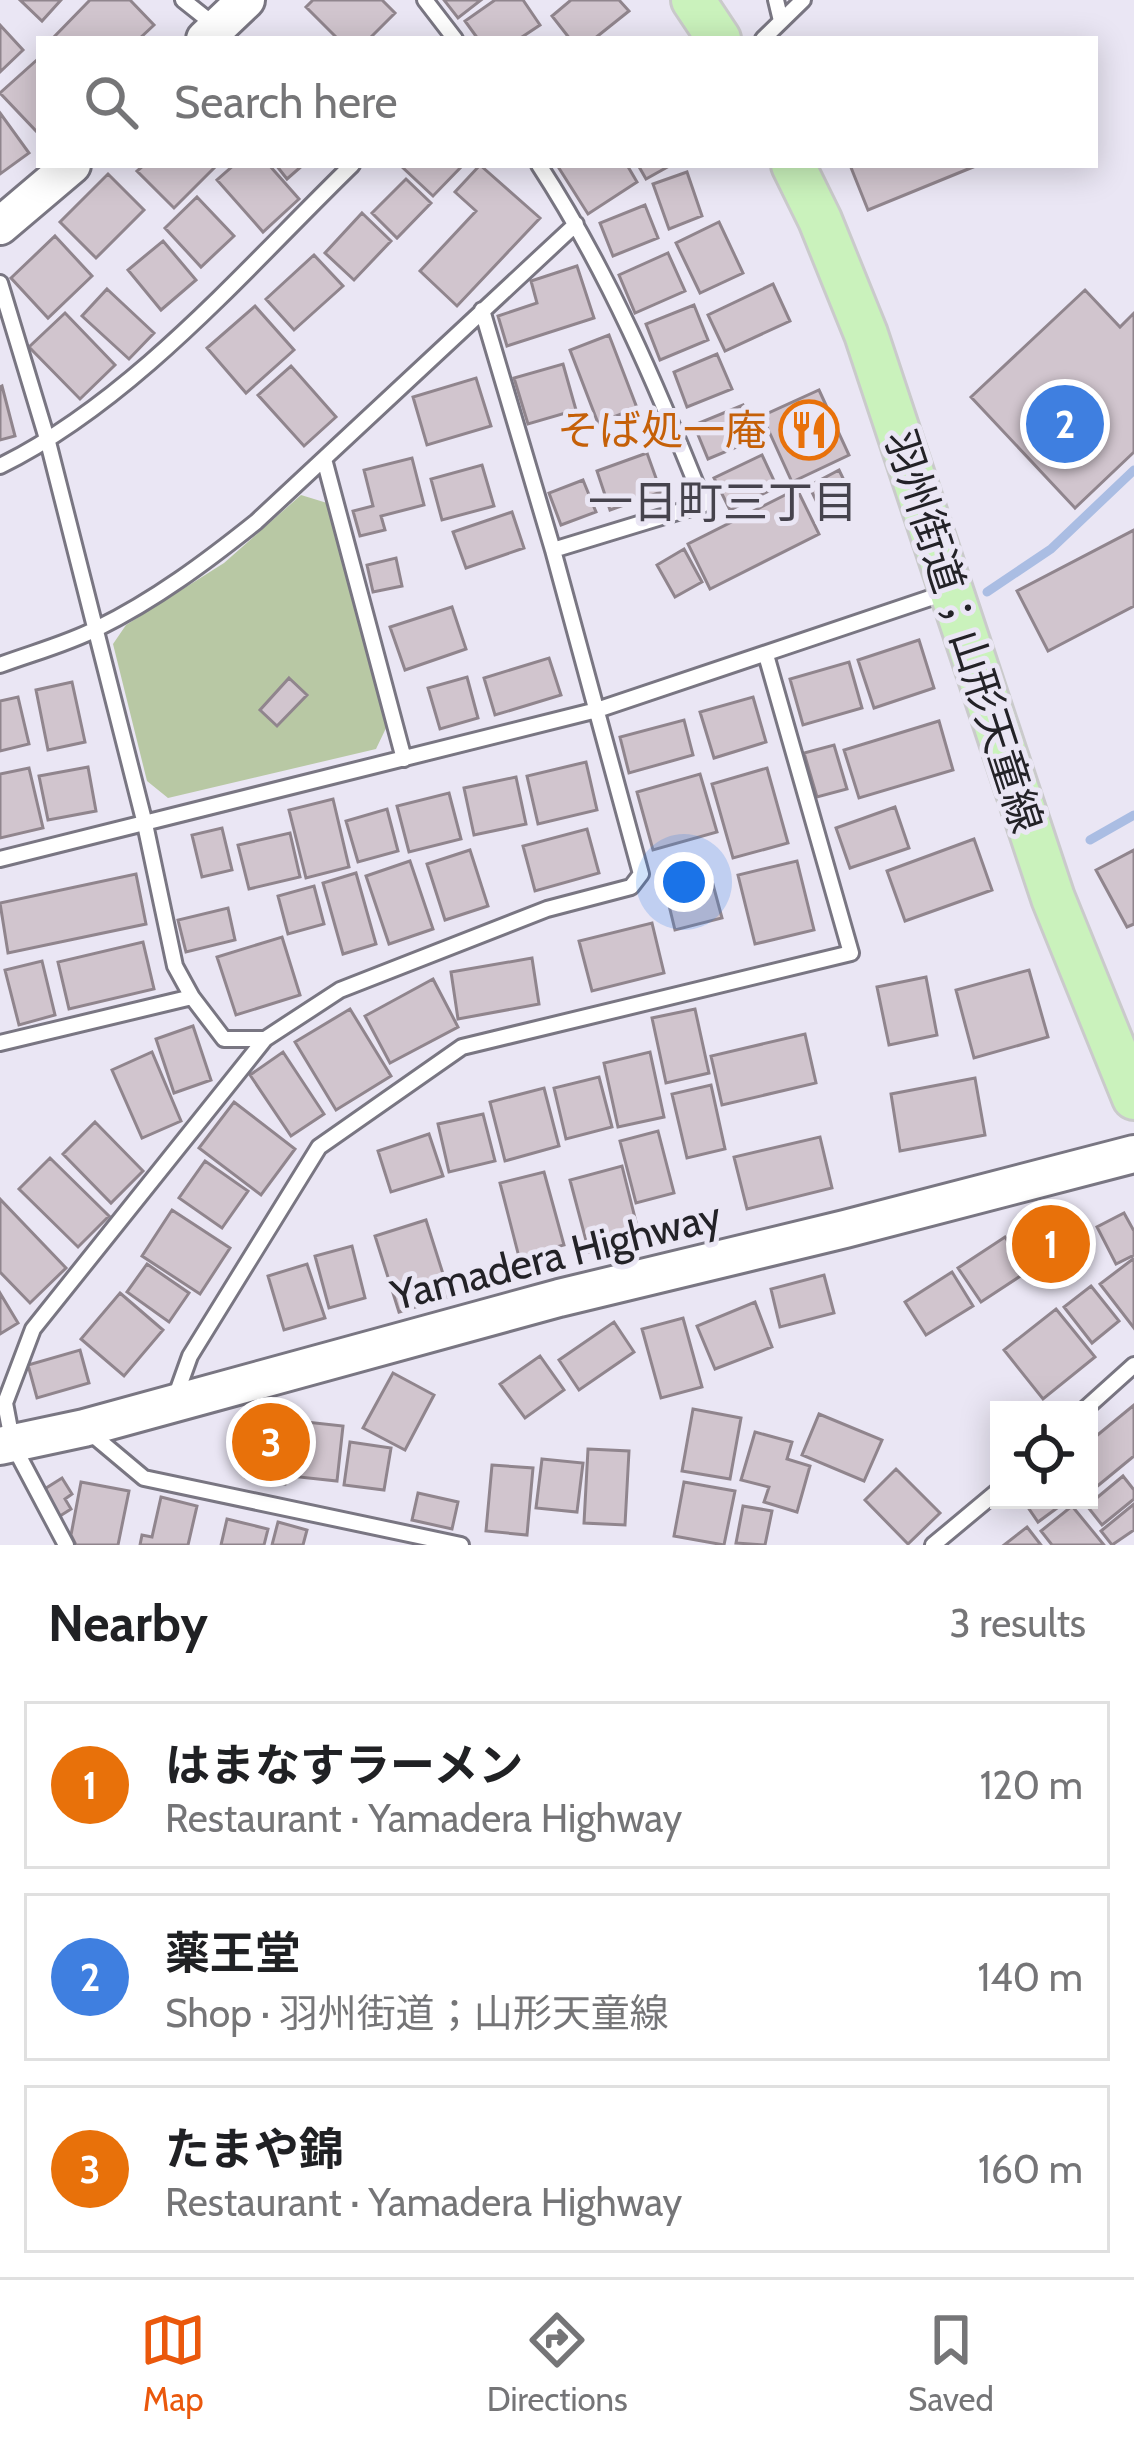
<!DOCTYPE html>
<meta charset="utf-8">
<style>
:root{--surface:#fff;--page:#f2f2f2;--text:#202124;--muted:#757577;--line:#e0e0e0;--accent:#ea580c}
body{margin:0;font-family:Cabin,"Noto Sans JP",sans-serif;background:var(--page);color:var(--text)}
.controls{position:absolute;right:36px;bottom:36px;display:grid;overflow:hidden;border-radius:0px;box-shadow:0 6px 30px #0003}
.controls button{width:108px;height:108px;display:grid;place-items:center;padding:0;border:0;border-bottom:3px solid var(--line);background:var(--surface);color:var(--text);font:60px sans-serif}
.you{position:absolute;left:684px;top:882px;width:42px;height:42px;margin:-30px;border:9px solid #fff;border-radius:50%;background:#1a73e8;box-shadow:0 0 0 18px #1a73e833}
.badge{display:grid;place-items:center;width:78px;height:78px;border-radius:50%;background:var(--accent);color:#fff;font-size:39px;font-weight:700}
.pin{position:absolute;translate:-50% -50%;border:6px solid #fff;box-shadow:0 3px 12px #0006}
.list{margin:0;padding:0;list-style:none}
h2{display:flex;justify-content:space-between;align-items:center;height:156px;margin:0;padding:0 48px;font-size:51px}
h2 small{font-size:39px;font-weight:400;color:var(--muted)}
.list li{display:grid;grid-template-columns:78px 1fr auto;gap:36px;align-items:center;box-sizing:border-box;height:168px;margin:0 24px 24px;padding:0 24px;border:3px solid var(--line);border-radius:0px}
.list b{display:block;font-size:45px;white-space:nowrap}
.list p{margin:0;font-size:39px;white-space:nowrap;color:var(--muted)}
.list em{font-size:39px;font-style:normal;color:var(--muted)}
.icon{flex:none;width:66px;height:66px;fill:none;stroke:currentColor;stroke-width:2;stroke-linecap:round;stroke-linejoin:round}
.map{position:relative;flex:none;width:1134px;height:1545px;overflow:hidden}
.search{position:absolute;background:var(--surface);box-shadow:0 6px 30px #0003;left:36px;right:36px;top:36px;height:132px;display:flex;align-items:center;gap:30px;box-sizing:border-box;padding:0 42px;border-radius:0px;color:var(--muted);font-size:45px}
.sheet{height:732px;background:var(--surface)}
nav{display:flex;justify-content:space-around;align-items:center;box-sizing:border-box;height:168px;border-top:3px solid var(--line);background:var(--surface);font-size:33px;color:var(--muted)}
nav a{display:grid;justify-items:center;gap:6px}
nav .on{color:var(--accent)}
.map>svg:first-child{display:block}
</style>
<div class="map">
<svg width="1134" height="1545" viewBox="0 0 1134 1545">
<rect width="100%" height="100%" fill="#eae6f4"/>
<path fill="#b8c8a4" d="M301,495L327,503L387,726L376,749L168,798L147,781L113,644L126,625L224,563Z"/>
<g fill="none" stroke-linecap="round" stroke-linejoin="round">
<path stroke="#aabde3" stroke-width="9" d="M987,592L1051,549L1134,470
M1090,840L1134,815"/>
</g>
<path fill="#d1c5ce" stroke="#90858d" stroke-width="3" d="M20,0H61L42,21Z
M90,0H130L154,25L139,39H52Z
M313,0H382L395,13L369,39H338L306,7Z
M444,0H481L458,18Z
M495,0H523L540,25L519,39H478L465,21Z
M571,0H619L629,11L594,39H570L552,16Z
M0,25L23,50L0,72Z
M39,58V132L38,133L0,93Z
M0,113L29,153L0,174Z
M144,165H217L174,208L137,171Z
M234,165H269L299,199L263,232L217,180Z
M276,165H303L287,179Z
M400,165H463L433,196Z
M480,165L540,218L457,306L420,271L476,211L455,192Z
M557,165H627L637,182L588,214Z
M638,165H671L646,179Z
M850,165H978L868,210Z
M687,172L702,216L669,229L653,184Z
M108,174L144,210L96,258L60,222Z
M406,179L431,203L397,238L372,213Z
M197,197L234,236L201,267L165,228Z
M645,205L658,238L613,256L600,223Z
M362,213L391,241L354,280L325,253Z
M719,222L743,273L700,293L676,243Z
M55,236L92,276L48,318L11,278Z
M163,241L196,280L161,310L128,270Z
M668,253L685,291L635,313L619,275Z
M314,255L343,286L294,330L266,299Z
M577,266L594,318L507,346L498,316L537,303L531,281Z
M773,284L790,321L725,351L708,315Z
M107,289L154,333L129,359L82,316Z
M1085,290L1120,327L1134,313V452L1075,508L971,397Z
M694,305L708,340L660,360L646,324Z
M255,306L294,350L246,393L207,348Z
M65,313L115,365L80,399L29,347Z
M609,335L637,408L598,423L570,350Z
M717,354L732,389L687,407L674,372Z
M563,364L576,410L528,424L514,378Z
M291,366L336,417L304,446L258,395Z
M476,378L491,426L427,445L413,397Z
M2,386L15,436L0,440V387Z
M819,390L849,455L792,482L762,416Z
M743,405L756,439L708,459L694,425Z
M647,453L661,492L610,510L597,471Z
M762,455L777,487L730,510L714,478Z
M412,458L424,505L381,516L385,530L360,536L353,511L373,506L364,470Z
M482,465L494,506L442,520L431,479Z
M839,470L853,499L823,515L809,486Z
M583,480L596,512L561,525L549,493Z
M797,489L819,534L710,589L688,544Z
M512,512L524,548L466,568L453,532Z
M1134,530V606L1048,651L1017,591Z
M684,549L702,582L675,597L657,565Z
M396,558L402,586L373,592L367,565Z
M452,607L466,649L405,670L390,627Z
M919,640L934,688L874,708L858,660Z
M549,658L561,695L495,715L484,678Z
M849,662L862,708L803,725L790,679Z
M467,677L478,718L440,729L428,688Z
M289,678L307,695L277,726L260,710Z
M72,682L85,742L48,750L36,690Z
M18,697L29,744L0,751V701Z
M753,697L766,742L714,758L700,712Z
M684,720L693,755L629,773L620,737Z
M939,721L953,770L859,798L844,750Z
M834,745L847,789L817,797L804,753Z
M586,762L597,810L538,824L527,776Z
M88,767L96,811L48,820L39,776Z
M29,768L43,828L0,838V774Z
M767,768L788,843L733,858L712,784Z
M700,774L717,832L653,850L637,792Z
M516,777L526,824L474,835L464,788Z
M449,793L461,839L409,852L397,806Z
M333,799L349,867L306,878L289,810Z
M895,807L909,848L850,868L836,828Z
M387,809L398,851L358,862L346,821Z
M222,828L232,870L202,877L192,835Z
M587,829L599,873L535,891L523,846Z
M290,833L300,877L249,889L238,845Z
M974,839L992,890L905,921L887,871Z
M470,850L488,906L445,920L427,864Z
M1134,850V924L1127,927L1096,870Z
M410,861L433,929L389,944L366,876Z
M797,861L814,930L755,944L738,875Z
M356,873L376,944L343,954L323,883Z
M136,874L146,924L8,953L0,903Z
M711,877L722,918L675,930L665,889Z
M314,886L324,924L288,934L278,896Z
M228,908L235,940L186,952L178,920Z
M652,923L664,973L592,991L579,941Z
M282,937L300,995L236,1015L217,957Z
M143,942L154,989L69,1009L58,962Z
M532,958L539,1004L458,1019L451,972Z
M42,961L55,1015L19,1025L5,970Z
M1029,970L1048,1037L974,1058L956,990Z
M926,977L937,1035L889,1045L877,987Z
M433,979L458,1027L390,1063L365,1016Z
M350,1009L391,1076L336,1110L295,1042Z
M695,1009L709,1073L666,1083L652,1018Z
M193,1026L211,1080L174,1093L156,1039Z
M805,1034L816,1083L722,1105L711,1056Z
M152,1052L181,1121L142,1138L112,1070Z
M283,1052L324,1114L291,1136L250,1075Z
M650,1052L664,1117L618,1127L604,1063Z
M599,1077L612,1127L566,1139L554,1088Z
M975,1078L985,1135L900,1151L891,1094Z
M711,1085L725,1149L687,1158L672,1094Z
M544,1088L559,1146L505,1161L490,1102Z
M234,1102L295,1149L261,1195L199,1148Z
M483,1114L495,1161L449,1172L438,1124Z
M95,1122L143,1171L111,1203L63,1154Z
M658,1131L674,1193L636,1203L620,1141Z
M429,1134L443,1176L391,1192L378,1151Z
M820,1137L832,1188L747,1209L734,1157Z
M50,1158L109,1216L78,1247L19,1189Z
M205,1161L248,1191L222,1228L179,1198Z
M622,1166L640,1238L589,1252L570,1180Z
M544,1172L564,1245L519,1257L500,1183Z
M0,1199L66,1268L30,1303L0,1272Z
M1059,1207L1088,1251L1043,1282L1013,1238Z
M172,1210L230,1248L200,1294L142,1256Z
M1124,1213L1134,1231V1255L1116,1264L1097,1227Z
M426,1220L450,1296L399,1312L375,1236Z
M1005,1237L1028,1271L981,1302L958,1268Z
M352,1246L365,1298L329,1308L315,1256Z
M1133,1259L1134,1260V1328L1100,1284Z
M147,1264L189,1293L169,1322L127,1292Z
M307,1264L325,1318L284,1330L268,1276Z
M952,1272L973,1306L926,1335L905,1302Z
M824,1275L834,1313L780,1327L771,1289Z
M1091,1286L1119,1321L1092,1343L1064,1307Z
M0,1293L18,1323L0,1334Z
M120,1293L163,1330L124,1376L81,1339Z
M755,1302L772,1347L715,1369L697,1326Z
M1056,1309L1095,1357L1043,1399L1004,1350Z
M683,1318L702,1387L661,1398L642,1329Z
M614,1322L634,1352L579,1390L559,1360Z
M80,1350L89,1383L37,1398L28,1365Z
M540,1356L564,1390L525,1418L500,1384Z
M393,1373L434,1395L405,1450L363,1428Z
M1134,1405V1456L1089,1493V1442Z
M693,1409L741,1418L730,1479L682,1471Z
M819,1414L882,1440L864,1481L802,1455Z
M306,1422L343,1426L337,1481L299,1477Z
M256,1423L294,1430L285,1484L246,1477Z
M755,1432L792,1442L787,1459L810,1466L797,1512L764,1502L769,1487L741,1480Z
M350,1442L391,1448L384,1490L344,1485Z
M588,1449L629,1451L625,1525L584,1523Z
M542,1459L583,1463L577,1512L536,1508Z
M492,1465L533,1468L527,1535L486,1531Z
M896,1469L940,1513L908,1544L865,1500Z
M1123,1476L1134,1490V1499L1102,1525L1087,1506Z
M62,1478L72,1494L65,1499L71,1509L60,1516L43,1490Z
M81,1482L129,1491L118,1545H76L71,1535Z
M684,1482L735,1491L724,1545L674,1536Z
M418,1493L458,1502L452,1529L412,1520Z
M161,1497L197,1506L188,1545H140L142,1535L152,1537Z
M1023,1500H1068L1038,1522Z
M1134,1504V1530L1112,1545L1101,1531Z
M743,1506L772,1511L765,1545L736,1543Z
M1072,1506L1104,1545H1052L1041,1531Z
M227,1519L268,1529L264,1545H221Z
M278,1522L307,1530L303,1545H272Z
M1027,1527L1041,1545H1004Z"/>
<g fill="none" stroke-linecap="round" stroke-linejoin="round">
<defs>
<path id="lane" d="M183,0L217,27
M425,0L455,39
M776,0L781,21
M763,39L803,0
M539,165C608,271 657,386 704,504L553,550
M0,283L48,442L145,824L175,966L192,997L224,1039H265
M324,459L404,759
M0,466C134,400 245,269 352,165
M0,665C32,653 67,644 98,628C155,600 206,562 256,522L576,224
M0,859L597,710L948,592
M0,1043L192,997
M176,1395L190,1356L319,1147L462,1047L851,953L766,655
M1084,1410L1134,1365
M88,1431L144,1478L461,1545
M66,1545L13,1445L5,1403L33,1329L265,1039L340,990L547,909L631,887L641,874L553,550L482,310
M933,1545L999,1490"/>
<path id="secondary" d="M205,39L246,0
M0,226L72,165
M0,1446L84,1428L559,1298L845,1229L1134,1154"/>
<path id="primary" d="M693,0L719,39
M793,165L820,220L866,334L1053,898L1134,1098"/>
</defs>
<use href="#lane" stroke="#797682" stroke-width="20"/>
<use href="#secondary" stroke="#797682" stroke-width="42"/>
<use href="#primary" stroke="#cacacb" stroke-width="48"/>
<use href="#lane" stroke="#fff" stroke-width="14"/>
<use href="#secondary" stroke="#fff" stroke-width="36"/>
<use href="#primary" stroke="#caf2bc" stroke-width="42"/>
</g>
<defs>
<symbol id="restaurant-ring" viewBox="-11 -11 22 22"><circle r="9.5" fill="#eae6f4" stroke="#e8710a" stroke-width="1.5"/><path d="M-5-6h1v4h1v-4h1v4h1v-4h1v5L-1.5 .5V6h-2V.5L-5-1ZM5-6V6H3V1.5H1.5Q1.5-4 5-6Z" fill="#e8710a"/></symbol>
</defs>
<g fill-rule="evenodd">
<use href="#restaurant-ring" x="776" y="397" width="66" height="66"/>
</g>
<g text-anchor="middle" stroke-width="10" stroke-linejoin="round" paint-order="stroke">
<g font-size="42" fill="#c56008" stroke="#eae6f4" text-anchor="end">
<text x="767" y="445">そば処一庵</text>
</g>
<g font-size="42" fill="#232227" stroke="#eae6f4">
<text transform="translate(964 631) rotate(72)" y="15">羽州街道；山形天童線</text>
<text transform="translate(556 1255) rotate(-14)" y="15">Yamadera Highway</text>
</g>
<g font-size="45" fill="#46434d" stroke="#eae6f4">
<text x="723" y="518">一日町三丁目</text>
</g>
</g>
</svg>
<div class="controls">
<button><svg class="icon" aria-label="locate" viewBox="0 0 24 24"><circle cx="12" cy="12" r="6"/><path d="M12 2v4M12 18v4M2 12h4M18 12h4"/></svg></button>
</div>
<div class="you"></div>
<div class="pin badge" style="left:1051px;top:1244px;background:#e8710a">1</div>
<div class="pin badge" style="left:1065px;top:424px;background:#3f7fe0">2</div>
<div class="pin badge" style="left:271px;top:1442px;background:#e8710a">3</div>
<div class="search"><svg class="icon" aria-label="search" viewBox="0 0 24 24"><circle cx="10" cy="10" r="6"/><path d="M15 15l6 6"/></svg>Search here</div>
</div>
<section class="sheet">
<h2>Nearby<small>3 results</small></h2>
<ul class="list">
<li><span class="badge" style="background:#e8710a">1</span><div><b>はまなすラーメン</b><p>Restaurant · Yamadera Highway</p></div><em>120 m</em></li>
<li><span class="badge" style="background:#3f7fe0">2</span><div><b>薬王堂</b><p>Shop · 羽州街道；山形天童線</p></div><em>140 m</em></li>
<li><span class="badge" style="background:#e8710a">3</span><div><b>たまや錦</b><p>Restaurant · Yamadera Highway</p></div><em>160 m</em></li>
</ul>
</section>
<nav>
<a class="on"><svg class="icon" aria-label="map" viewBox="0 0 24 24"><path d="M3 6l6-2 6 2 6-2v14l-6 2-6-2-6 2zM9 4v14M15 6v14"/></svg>Map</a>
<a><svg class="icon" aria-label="directions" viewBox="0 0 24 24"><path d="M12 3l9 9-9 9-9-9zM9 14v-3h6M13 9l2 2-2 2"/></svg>Directions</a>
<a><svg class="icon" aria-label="saved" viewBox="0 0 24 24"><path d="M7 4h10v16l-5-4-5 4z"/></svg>Saved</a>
</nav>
